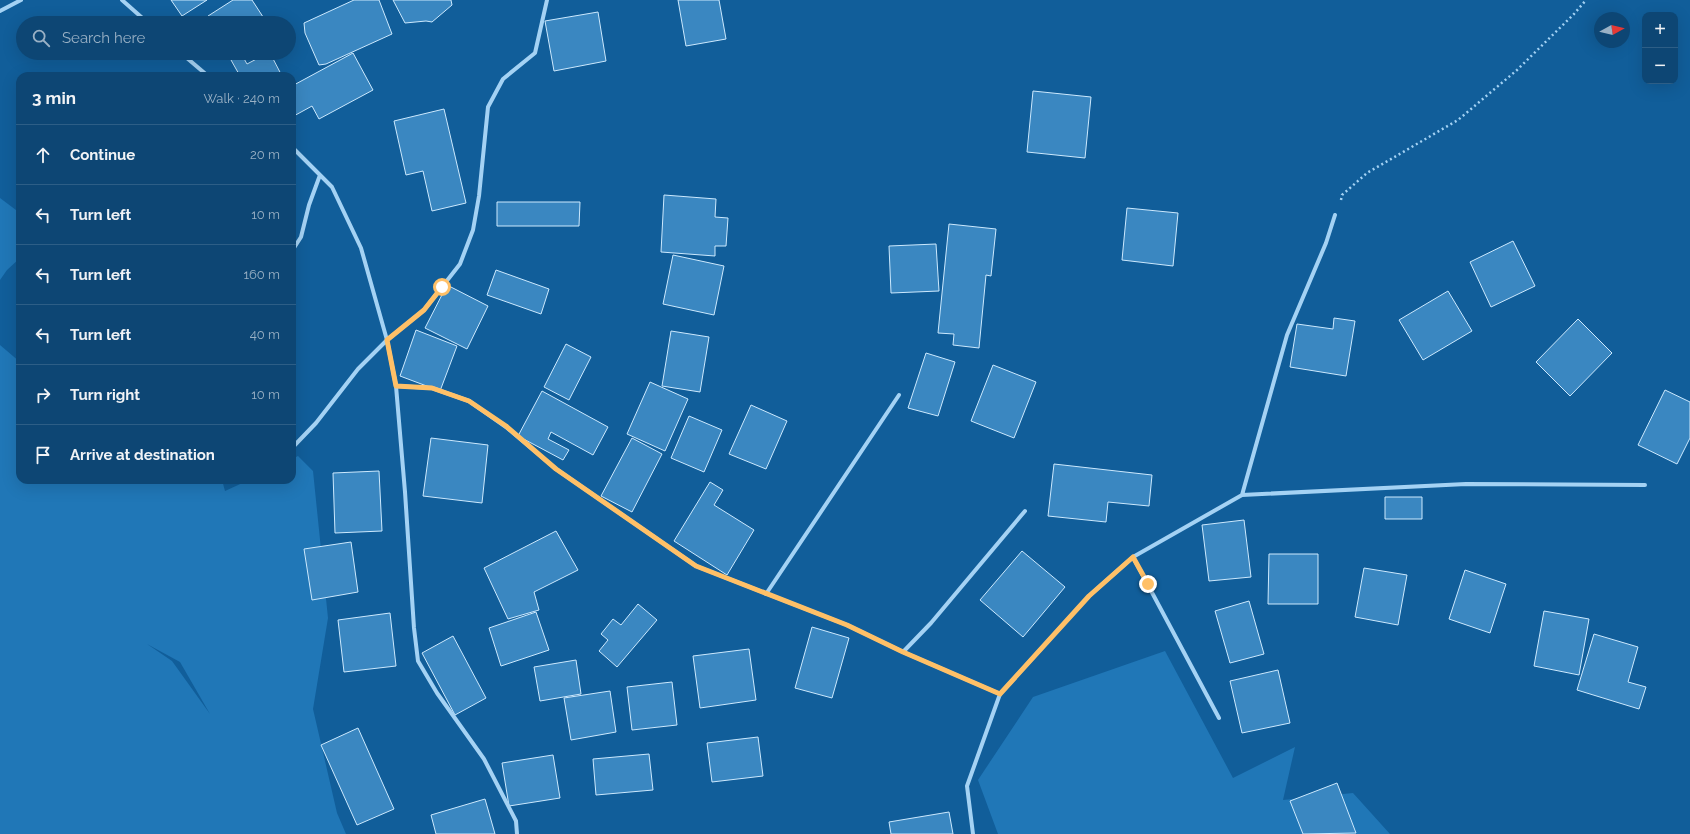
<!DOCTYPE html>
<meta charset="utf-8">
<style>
:root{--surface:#0d4674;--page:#1b507c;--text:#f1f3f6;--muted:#9ab1c5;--line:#2d5e86}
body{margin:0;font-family:Raleway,sans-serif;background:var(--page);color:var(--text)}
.controls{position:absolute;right:12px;top:12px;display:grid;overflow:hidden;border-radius:8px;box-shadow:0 4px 16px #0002}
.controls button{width:36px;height:36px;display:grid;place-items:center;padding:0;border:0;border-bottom:1px solid var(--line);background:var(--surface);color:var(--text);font:20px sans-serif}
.compass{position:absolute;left:1594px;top:12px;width:36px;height:36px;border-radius:50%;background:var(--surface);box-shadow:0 4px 16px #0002;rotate:82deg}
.stop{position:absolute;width:12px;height:12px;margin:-9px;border:3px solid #ffc067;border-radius:50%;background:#fff}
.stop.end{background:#ffc067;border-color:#fff;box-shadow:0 1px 4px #0008}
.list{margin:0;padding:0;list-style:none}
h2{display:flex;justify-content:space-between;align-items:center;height:52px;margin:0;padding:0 16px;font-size:17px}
h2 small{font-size:13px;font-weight:400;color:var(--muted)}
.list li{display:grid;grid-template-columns:26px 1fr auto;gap:12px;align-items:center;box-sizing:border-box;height:60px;padding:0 16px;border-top:1px solid var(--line)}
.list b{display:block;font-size:15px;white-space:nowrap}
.list em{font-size:13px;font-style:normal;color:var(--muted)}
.icon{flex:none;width:22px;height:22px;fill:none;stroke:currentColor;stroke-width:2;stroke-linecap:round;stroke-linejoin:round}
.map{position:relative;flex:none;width:1690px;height:834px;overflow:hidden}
.search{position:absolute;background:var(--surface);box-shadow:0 4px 16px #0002;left:16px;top:16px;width:280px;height:44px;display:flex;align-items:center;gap:10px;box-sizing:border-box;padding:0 14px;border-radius:22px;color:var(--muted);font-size:15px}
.panel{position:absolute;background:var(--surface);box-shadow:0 4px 16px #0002;left:16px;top:72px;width:280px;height:412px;border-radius:12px}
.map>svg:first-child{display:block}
</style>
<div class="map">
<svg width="1690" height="834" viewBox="0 0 1690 834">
<rect width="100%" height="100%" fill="#115e9a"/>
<path fill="#2077b7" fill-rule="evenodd" d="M0,198L20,213V258L7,270L0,280Z
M0,345L20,362V480H222L225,491L249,480H292V459L298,456L313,471L328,618L313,709L337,813L346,834H0ZM147,644L180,662L210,714L172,661Z
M1165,651L1233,778L1295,747L1283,800L1353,793L1390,834H998L978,780L1033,697Z"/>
<path fill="#3a87c1" stroke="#cce9fe" d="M171,0H207L182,16Z
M233,0H252L267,23H212L208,16Z
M354,0H379L392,34L326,64L319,65L305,33L304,23Z
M393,0H451L452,5L432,22L426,21L405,23Z
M678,0H719L726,39L686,46Z
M598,12L606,61L554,71L545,21Z
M268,53H270L282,76H240L231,60L242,55L247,64Z
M353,53L373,90L319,119L312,106L292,117V86Z
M1033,91L1091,97L1085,158L1027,152Z
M444,109L466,203L432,211L423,171L406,175L394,121Z
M664,195L716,199L715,217L728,218L726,246H715V256L661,252Z
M497,202H580L579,226H497Z
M1127,208L1178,213L1173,266L1122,260Z
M949,224L996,229L991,276L986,275L979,348L953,345L954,334L938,333Z
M1513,241L1535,286L1491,307L1470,262Z
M936,244L939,291L891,293L889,246Z
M673,255L724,266L714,315L663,304Z
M496,270L549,289L541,314L487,295Z
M447,285L488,306L467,349L425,328Z
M1448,291L1472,331L1423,360L1399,320Z
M1334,318L1355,321L1346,376L1290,367L1297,324L1333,329Z
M1578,319L1612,353L1570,396L1536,362Z
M416,330L457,346L440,391L400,376Z
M671,331L709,337L700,392L662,386Z
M566,344L591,357L569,400L544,387Z
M926,353L955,362L938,416L908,408Z
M993,365L1036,382L1014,438L971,421Z
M650,382L688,399L665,451L627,434Z
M1665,390L1690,402V438L1677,464L1638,445Z
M542,391L608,427L593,455L551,432L548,439L569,450L563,460L518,436Z
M751,405L787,421L766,469L729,454Z
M689,416L722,430L704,472L671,458Z
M431,438L488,445L482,503L423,496Z
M632,438L662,454L632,512L601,496Z
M1054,464L1152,475L1149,506L1108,502L1106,522L1048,516Z
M379,471L382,531L335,533L333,473Z
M710,482L723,490L714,505L754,530L727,575L674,541Z
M1385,497H1422V519H1385Z
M1244,520L1251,577L1209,581L1202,525Z
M556,531L578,570L534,592L539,610L508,619L484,568Z
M351,542L358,592L312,600L304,549Z
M1022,551L1065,587L1023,637L980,600Z
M1269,554H1318V604H1268Z
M1364,568L1407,575L1398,625L1355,617Z
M1465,570L1506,584L1490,633L1449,619Z
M1249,601L1264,654L1230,663L1215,611Z
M638,604L657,620L617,667L599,651L608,640L601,634L613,619L621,625Z
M1544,611L1589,619L1579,675L1534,666Z
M536,612L549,650L501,666L489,628Z
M390,613L396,666L344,672L338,620Z
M812,627L849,638L832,698L795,688Z
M1594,634L1638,647L1628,682L1646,687L1639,709L1577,690Z
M453,636L486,698L455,715L422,653Z
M749,649L756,700L700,708L693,656Z
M576,660L581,694L540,701L534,667Z
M1278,670L1290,723L1242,733L1230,681Z
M672,682L677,725L632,730L627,687Z
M610,691L616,732L571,740L564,698Z
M358,728L394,809L357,825L321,745Z
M758,737L763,776L712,782L707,743Z
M649,754L653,790L596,795L593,759Z
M553,755L560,798L509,806L502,763Z
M1337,783L1356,833L1303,834L1290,801Z
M485,799L495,834H436L431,815Z
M949,812L953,834H891L889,822Z"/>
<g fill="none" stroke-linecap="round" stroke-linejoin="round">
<path stroke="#a4d2f4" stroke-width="2.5" stroke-dasharray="2 3" stroke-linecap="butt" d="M1341,200L1342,195L1367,173L1458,120L1517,70L1574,14L1586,0"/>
<path stroke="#a4d2f4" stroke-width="4" d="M122,0L148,23
M0,11L21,0
M181,53L208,76
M292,147L332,187L361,248L387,340L396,386L405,492L414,628L418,661L437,693L484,759L516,821L517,834
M292,251L301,237L309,205L320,175
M396,386L432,388L469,401L506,427L556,469L696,566L847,625L903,652L1000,694L1089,596L1133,557L1242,495L1287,335L1326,243L1335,215
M292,448L316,423L358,369L387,340L424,310L460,264L473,230L479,196L488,107L503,79L535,53L547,0
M1242,495L1466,484L1645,485
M1133,557L1219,718
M766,594L899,395
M903,652L931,623L1025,511
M973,834L967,786L1000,694"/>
</g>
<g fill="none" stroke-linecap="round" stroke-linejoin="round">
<path stroke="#ffc067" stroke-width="5" d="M442,287L424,310L387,340L396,386L432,388L469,401L506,426L556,469L696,566L847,625L903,652L1000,694L1089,596L1133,557L1148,584"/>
</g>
</svg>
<div class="controls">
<button>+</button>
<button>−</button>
</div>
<svg class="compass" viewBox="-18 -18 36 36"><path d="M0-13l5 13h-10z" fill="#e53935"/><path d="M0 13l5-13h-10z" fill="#9ab1c5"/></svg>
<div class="stop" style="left:442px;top:287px"></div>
<div class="stop end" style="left:1148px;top:584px"></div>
<div class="search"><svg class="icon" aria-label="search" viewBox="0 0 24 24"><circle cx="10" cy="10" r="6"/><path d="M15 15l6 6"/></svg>Search here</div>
<section class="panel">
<h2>3 min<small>Walk · 240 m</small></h2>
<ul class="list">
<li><svg class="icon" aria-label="ahead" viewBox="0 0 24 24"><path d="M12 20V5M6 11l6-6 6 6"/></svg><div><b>Continue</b></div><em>20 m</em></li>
<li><svg class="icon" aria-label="left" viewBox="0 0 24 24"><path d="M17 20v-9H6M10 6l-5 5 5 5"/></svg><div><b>Turn left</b></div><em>10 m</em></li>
<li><svg class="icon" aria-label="left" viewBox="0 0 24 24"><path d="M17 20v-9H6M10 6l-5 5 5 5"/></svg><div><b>Turn left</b></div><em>160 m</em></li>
<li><svg class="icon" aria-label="left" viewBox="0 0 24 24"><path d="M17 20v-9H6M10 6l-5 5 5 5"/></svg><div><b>Turn left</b></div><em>40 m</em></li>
<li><svg class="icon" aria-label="right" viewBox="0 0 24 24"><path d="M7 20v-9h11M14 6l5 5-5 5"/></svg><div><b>Turn right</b></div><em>10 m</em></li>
<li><svg class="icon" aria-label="arrive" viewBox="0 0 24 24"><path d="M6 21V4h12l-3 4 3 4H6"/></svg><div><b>Arrive at destination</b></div></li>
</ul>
</section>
</div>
